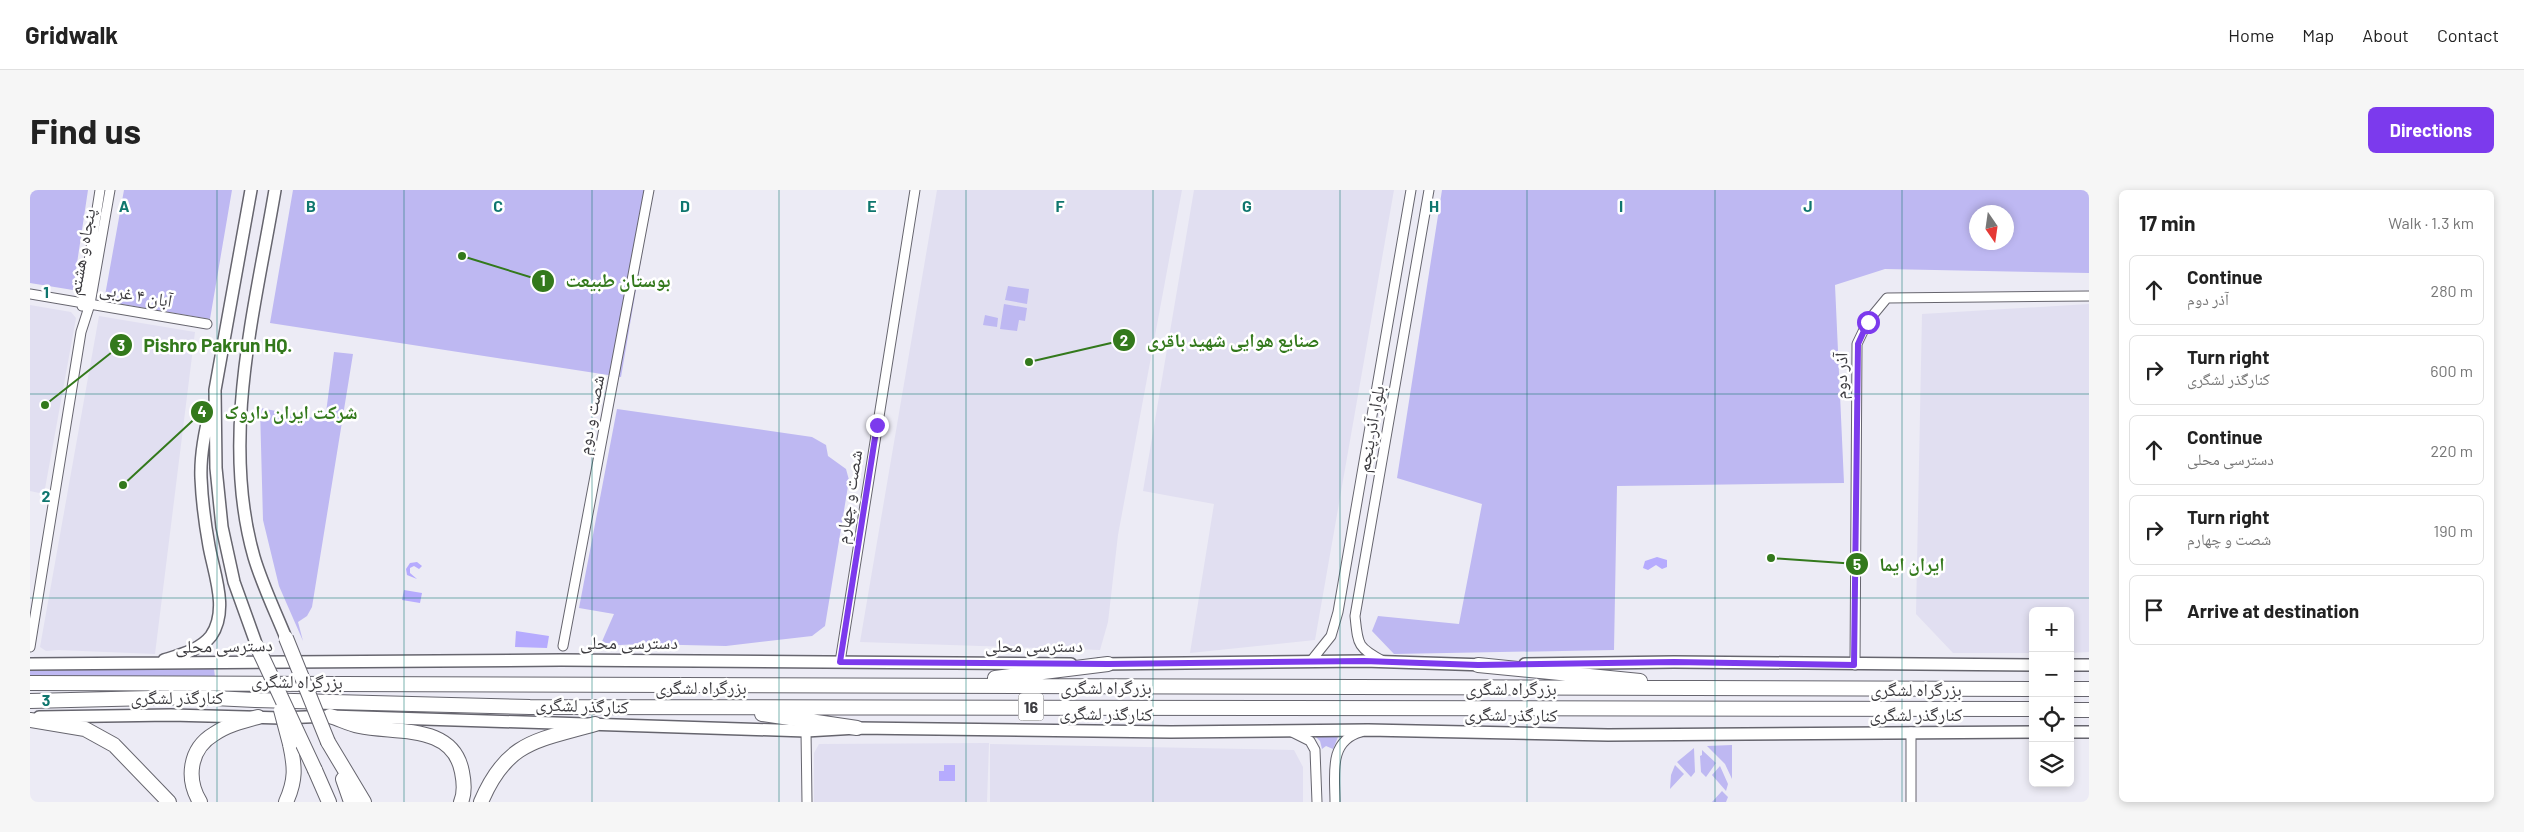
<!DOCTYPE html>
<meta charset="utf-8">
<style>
:root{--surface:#fff;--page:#f6f6f6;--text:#222;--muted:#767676;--line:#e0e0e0;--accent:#7c3aed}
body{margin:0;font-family:Barlow,"Noto Naskh Arabic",sans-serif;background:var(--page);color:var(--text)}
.controls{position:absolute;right:15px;bottom:15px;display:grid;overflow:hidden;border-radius:8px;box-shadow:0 2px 8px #0003}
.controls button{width:45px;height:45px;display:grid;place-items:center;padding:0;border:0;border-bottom:1px solid var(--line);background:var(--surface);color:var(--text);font:25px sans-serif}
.compass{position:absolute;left:1939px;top:15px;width:45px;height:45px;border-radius:50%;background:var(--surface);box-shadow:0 2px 8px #0003;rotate:167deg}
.stop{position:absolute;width:15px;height:15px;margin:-11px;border:4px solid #7c3aed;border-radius:50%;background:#fff}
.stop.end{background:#7c3aed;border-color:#fff;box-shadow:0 1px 5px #0008}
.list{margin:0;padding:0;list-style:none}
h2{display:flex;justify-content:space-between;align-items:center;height:65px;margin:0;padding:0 20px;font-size:21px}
h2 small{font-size:16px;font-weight:400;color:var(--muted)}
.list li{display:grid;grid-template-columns:32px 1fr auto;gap:15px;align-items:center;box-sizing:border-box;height:70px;margin:0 10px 10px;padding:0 10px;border:1px solid var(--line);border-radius:8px}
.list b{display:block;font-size:19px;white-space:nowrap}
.list p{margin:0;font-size:16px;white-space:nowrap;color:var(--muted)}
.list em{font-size:16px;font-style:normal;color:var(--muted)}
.icon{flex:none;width:28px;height:28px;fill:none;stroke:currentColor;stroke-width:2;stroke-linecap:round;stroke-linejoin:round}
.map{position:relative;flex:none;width:2059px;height:612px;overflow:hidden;border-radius:8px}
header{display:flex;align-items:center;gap:30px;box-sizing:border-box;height:70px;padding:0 25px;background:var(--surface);border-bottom:1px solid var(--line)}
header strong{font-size:24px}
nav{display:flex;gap:28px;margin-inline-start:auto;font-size:18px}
.intro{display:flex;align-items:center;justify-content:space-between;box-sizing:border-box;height:120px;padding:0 30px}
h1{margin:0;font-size:35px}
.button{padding:12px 22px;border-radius:8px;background:var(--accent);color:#fff;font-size:18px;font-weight:700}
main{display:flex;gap:30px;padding:0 30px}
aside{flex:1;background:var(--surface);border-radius:8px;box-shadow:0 2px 8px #0003}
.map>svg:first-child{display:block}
</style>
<header>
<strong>Gridwalk</strong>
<nav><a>Home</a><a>Map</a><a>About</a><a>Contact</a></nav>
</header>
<div class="intro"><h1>Find us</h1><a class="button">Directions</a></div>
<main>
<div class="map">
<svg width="2059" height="612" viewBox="0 0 2059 612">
<rect width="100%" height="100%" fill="#ecebf5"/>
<path fill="#e1dff1" d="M907,0H1152L1088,345L1078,432L1070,460L830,452Z
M1164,0H1364L1285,450L1160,463L1184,314L1113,301Z
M2059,114V462L2040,463V421H2003V463H1923L1886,424L1892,124Z
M0,115L41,122L46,128L14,304L0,301Z
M69,126L165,142L125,464L28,460L16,461L10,457Z
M959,553L957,612H784V563L789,554Z
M960,554L1264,560L1273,577V612H960Z"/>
<path fill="#beb8f2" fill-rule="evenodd" d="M0,0H58L43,100L0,93Z
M94,0H202L180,129L74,111Z
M263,0H623L591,187L240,133Z
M1412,0H2059V83L1855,79L1805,95L1814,293L1587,296L1584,460L1364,464L1342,441L1348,426L1429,434L1452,314L1367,288ZM1946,22H1976V52H1946Z
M978,96L999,99L997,114L975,110Z
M974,114L997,118L995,131L989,130L987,141L970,139Z
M955,125L968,128L967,137L953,135Z
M304,162L323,164L282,417L277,426L268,432L273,451L249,396L233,330L230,218L295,230Z
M587,219L782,247L796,255L798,266L816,279L819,290L795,436L782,446L696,456L610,454L570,456L584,424L549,418Z
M52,479H184L185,487L0,488V481Z
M1285,546L1308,547L1303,559L1296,556L1292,559L1290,551Z
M1702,555V589L1695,574L1677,556Z
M2040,556H2044V582H2040Z
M1664,558L1665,582L1661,587L1647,572Z
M1672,560L1686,573L1676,587L1671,582L1670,566L1672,565Z
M1645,575L1654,584L1640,599L1641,585Z
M1690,576L1698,594L1696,601L1682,585Z
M1692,601L1698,607L1696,612H1682Z"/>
<path fill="#b6abfe" d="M1627,367L1637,370V377L1632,379L1626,375L1618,380L1613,378L1615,371Z
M387,372L392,376L389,379L384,376L380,378V383L387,389L377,385L376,379L380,373Z
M374,400L392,403L390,413L372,410Z
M486,441L519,446L517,458L485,457Z
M914,575H925V591H909V581H914Z"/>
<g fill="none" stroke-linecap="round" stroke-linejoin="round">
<defs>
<path id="minor" d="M0,104L177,134
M52,116L70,0
M533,456L619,0
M0,457L51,142L60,114L80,0
M1281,471L1301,446L1308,422L1381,0
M1353,471C1327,457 1328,455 1325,426L1399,0
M810,472L885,0
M1825,475L1827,154L1838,131L1857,108L2059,106
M776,541L777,612
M1262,542L1280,551L1285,560L1287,612
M1305,612C1305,585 1298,551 1331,542
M1881,612V542"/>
<path id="major" d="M221,0L185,200L186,278L192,337L204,392L227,456
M245,0C225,119 190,248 224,367C232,394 245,421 256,448
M134,470C150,465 170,460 181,446C199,420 184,384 179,356C175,334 172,311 171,288C170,264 175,240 181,217
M0,474L531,470L1041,474
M1070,474L1334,471L1456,475
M1495,474L1644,472L2003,475
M2040,475H2059
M9,527L141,525L251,528L300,526L776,541L827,538L1141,542L1338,540L1578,545L2003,542
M2040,542H2059"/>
<path id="highway" d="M1448,475L1610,491
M965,488L1078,474
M0,493L2003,499
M2040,499H2059
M0,511L163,507L225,510L500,517L2003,519
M2040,520H2059
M732,524L827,538
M300,526C310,529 319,534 329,536C365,544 423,533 432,582C434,592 435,603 431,612
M0,530L55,539L84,555L139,612
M298,552L334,612
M285,580L299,612
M313,589L321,612
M170,612C156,589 159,559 184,544C197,535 213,531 228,527
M256,612C266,590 265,577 260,554
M451,612C477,551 506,551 565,534"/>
</defs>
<use href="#minor" stroke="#66656e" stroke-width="11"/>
<use href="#major" stroke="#66656e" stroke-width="14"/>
<use href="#highway" stroke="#66656e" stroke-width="16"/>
<use href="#minor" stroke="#fff" stroke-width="9"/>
<use href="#major" stroke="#fff" stroke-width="11"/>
<use href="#highway" stroke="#fff" stroke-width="14"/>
<defs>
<path id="highway-bridge" d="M256,448L298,552
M227,456L285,580
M251,520L260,554"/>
</defs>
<use href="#highway-bridge" stroke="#66656e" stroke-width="16" stroke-linecap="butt"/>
<use href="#highway-bridge" stroke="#fff" stroke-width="14"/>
</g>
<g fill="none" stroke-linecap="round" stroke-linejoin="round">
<path stroke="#7c3aed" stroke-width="6" d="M847,235L810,472L1078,474L1334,471L1448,475L1644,472L1824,475L1828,154L1838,132"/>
</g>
<path fill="none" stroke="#0f766e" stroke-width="1" stroke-opacity="0.55" d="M187,0V612M374,0V612M562,0V612M749,0V612M936,0V612M1123,0V612M1310,0V612M1497,0V612M1685,0V612M1872,0V612M0,204H2059M0,408H2059"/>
<g text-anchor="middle" stroke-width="5" stroke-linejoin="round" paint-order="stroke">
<rect fill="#fff" stroke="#777679" stroke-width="1" x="988.5" y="503.5" width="25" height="27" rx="4"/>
<g font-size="16" font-weight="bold" fill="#3d3c40">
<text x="1001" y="523">16</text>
</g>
<g font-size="18" fill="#3d3c40" stroke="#fff">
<text transform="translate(52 62) rotate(-80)" y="6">پنجاه و هشتم</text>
<text transform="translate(106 105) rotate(10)" y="6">آبان ۴ غربی</text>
<text transform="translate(1811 186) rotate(-89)" y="6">آذر دوم</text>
<text transform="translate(561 225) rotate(-79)" y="6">شصت و دوم</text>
<text transform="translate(1341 239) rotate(-80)" y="6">بلوار آذر پنجم</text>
<text transform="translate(819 307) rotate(-81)" y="6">شصت و چهارم</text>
<text x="599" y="459">دسترسی محلی</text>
<text transform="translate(194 456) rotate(-1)" y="6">دسترسی محلی</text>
<text x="1004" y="462">دسترسی محلی</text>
<text transform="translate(267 492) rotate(1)" y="6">بزرگراه لشگری</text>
<text x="671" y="504">بزرگراه لشگری</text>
<text x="1076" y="504">بزرگراه لشگری</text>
<text x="1481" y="505">بزرگراه لشگری</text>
<text x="1886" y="506">بزرگراه لشگری</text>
<text x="147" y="514">کنارگذر لشگری</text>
<text transform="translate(552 516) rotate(2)" y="6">کنارگذر لشگری</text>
<text transform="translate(1076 524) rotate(1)" y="6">کنارگذر لشگری</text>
<text transform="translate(1481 525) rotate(1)" y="6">کنارگذر لشگری</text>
<text x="1886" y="531">کنارگذر لشگری</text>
</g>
</g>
<g font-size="16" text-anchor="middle" font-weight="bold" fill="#0f766e" stroke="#fff" stroke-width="5" stroke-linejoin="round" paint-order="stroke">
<text x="94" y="22">A</text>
<text x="281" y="22">B</text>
<text x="468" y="22">C</text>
<text x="655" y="22">D</text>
<text x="842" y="22">E</text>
<text x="1030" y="22">F</text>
<text x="1217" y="22">G</text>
<text x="1404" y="22">H</text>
<text x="1591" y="22">I</text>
<text x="1778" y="22">J</text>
<text x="16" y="108">1</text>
<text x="16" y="312">2</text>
<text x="16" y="516">3</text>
</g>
<path fill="none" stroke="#33791c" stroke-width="2" d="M432 66L513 91M999 172L1094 150M15 215L91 155M93 295L172 222M1741 368L1827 374"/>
<g fill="#33791c" stroke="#fff" stroke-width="2">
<circle cx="432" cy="66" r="5"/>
<circle cx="999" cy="172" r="5"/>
<circle cx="15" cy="215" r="5"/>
<circle cx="93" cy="295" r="5"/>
<circle cx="1741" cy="368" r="5"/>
<circle cx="513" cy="91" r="12"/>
<circle cx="1094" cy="150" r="12"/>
<circle cx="91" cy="155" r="12"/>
<circle cx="172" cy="222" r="12"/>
<circle cx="1827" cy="374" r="12"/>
</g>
<g font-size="15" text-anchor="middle" font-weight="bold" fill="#fff">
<text x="513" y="96">1</text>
<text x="1094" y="156">2</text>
<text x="91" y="161">3</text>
<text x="172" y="227">4</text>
<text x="1827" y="380">5</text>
</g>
<g font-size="19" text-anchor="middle" font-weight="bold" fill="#33791c" stroke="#fff" stroke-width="5" stroke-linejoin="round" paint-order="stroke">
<text x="588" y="97">بوستان طبیعت</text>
<text x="1203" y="157">صنایع هوایی شهید باقری</text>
<text x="188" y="162">Pishro Pakrun HQ.</text>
<text x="261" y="229">شرکت ایران داروک</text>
<text x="1882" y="381">ایران ایما</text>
</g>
</svg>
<div class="controls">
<button>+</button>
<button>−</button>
<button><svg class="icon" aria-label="locate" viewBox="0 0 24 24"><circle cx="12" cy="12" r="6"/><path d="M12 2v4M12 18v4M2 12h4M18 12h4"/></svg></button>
<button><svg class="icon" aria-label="layers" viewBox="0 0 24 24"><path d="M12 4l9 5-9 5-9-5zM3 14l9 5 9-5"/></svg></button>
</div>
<svg class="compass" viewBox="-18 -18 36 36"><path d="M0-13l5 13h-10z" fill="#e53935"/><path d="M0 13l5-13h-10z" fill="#767676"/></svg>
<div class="stop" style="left:1838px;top:132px"></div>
<div class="stop end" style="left:847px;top:235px"></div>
</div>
<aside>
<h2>17 min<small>Walk · 1.3 km</small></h2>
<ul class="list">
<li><svg class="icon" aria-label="ahead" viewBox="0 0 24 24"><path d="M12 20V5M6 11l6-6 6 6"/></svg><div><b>Continue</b><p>آذر دوم</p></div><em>280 m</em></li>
<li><svg class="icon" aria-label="right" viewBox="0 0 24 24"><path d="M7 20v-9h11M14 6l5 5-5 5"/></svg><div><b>Turn right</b><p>کنارگذر لشگری</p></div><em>600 m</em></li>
<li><svg class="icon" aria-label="ahead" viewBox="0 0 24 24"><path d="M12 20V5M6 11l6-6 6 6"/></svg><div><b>Continue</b><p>دسترسی محلی</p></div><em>220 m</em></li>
<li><svg class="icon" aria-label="right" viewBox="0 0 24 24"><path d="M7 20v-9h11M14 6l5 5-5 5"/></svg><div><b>Turn right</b><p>شصت و چهارم</p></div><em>190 m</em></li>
<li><svg class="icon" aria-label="arrive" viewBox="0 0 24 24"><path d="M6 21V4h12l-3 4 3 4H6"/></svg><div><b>Arrive at destination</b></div></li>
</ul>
</aside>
</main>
